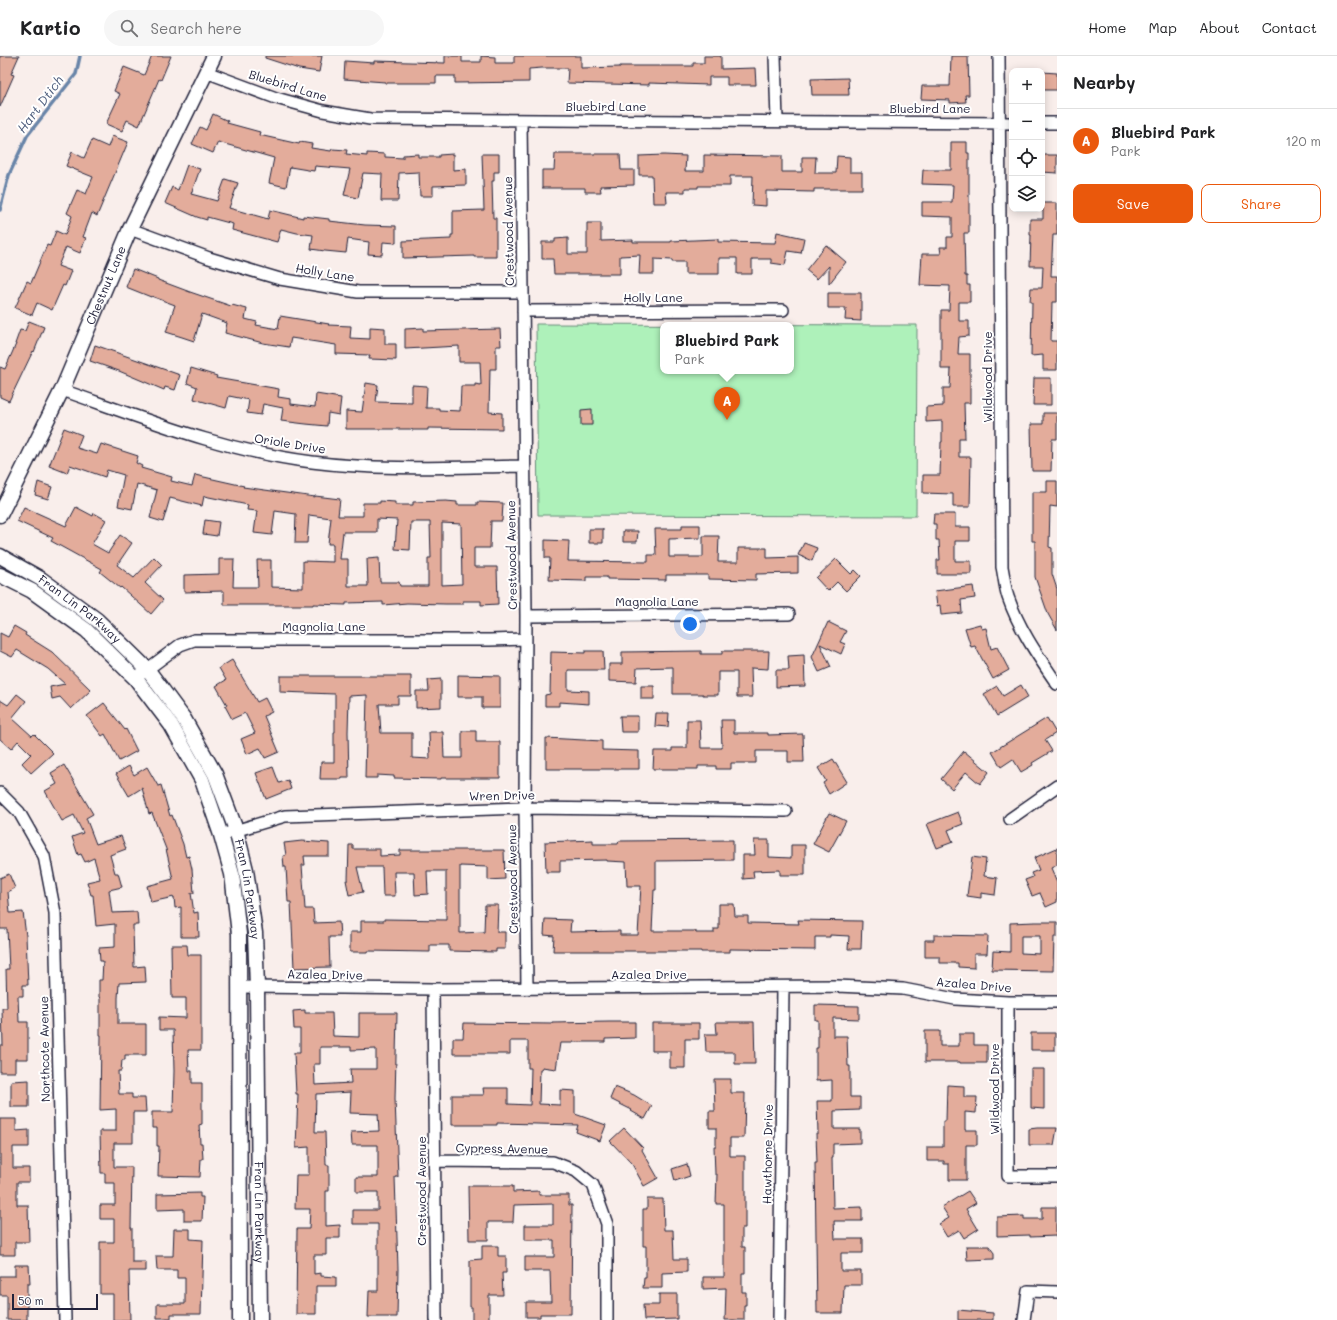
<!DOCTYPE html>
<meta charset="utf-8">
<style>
:root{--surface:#fff;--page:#f6f6f6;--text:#202124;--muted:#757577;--line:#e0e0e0;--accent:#ea580c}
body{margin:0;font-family:Mali,sans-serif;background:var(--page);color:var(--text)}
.controls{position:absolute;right:12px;top:12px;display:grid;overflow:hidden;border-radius:8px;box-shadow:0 2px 10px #0003}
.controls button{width:36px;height:36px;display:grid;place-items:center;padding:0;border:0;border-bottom:1px solid var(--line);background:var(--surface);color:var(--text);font:20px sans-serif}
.scale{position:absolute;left:12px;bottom:10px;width:86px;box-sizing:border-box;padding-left:4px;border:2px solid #22223b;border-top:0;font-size:11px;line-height:14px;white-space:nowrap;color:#22223b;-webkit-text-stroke:3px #fff;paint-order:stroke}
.you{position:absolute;left:690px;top:568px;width:14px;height:14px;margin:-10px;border:3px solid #fff;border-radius:50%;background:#1a73e8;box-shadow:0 0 0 6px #1a73e833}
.badge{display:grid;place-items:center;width:26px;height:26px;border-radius:50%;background:var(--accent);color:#fff;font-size:13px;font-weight:700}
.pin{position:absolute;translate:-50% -33px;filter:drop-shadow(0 1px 2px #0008)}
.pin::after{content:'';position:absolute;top:21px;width:14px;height:12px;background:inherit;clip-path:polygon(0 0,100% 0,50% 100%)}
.popup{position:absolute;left:660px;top:266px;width:134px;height:52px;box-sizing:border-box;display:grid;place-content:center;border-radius:8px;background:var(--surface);filter:drop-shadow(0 1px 3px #0005);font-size:13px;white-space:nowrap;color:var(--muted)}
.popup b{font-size:15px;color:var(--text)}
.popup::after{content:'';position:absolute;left:50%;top:100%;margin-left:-8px;border:8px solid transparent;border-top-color:var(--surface)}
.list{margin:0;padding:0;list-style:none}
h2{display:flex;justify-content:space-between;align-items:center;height:52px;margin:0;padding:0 16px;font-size:17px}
h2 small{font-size:13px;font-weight:400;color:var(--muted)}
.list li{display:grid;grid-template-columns:26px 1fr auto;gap:12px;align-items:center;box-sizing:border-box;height:64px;padding:0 16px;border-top:1px solid var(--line)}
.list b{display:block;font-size:15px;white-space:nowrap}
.list p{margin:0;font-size:13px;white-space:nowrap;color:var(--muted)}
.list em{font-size:13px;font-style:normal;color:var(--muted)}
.actions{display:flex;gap:8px;padding:12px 16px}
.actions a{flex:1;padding:9px 0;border:1px solid var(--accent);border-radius:8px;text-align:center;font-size:14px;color:var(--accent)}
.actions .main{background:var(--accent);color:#fff}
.icon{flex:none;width:22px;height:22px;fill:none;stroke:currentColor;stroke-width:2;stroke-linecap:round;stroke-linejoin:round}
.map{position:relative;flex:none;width:1057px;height:1264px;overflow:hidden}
header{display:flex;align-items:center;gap:24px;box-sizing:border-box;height:56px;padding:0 20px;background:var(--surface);border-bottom:1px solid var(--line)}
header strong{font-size:19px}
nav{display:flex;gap:22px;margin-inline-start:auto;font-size:14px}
.search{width:280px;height:36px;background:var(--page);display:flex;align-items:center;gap:10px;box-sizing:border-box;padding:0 14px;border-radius:22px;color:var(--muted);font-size:15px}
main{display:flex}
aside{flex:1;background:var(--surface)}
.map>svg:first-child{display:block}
</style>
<header>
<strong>Kartio</strong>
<div class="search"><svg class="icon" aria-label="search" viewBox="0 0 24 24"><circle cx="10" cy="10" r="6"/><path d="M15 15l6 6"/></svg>Search here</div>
<nav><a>Home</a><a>Map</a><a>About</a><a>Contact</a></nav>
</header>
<main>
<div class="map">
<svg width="1057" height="1264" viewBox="0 0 1057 1264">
<rect width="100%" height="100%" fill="#f9eeeb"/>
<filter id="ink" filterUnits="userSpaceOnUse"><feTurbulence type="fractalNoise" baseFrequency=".025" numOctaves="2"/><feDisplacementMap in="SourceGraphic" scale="8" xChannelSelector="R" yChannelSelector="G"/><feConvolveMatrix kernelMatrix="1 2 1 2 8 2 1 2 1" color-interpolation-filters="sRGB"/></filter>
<g filter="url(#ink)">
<path fill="#aef1ba" stroke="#688a7a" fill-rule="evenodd" d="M536,268L917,269L916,460L538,459ZM663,269H791V315H663Z"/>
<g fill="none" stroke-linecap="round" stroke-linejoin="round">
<path stroke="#6884a8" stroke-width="3.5" d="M0,154L9,119L27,80L76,18L80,0"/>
</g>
<path fill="#e3ac9b" stroke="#22223b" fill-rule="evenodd" d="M0,0H19L11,18L14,19L0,51Z
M152,0H171L161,24L159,23L139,70L127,64L122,75L106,68L120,38L114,35L124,11L144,19Z
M265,0H322L319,16L299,13L265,2Z
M445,0H462V6H481V0L495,1V7H514V0H581V12L620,11V10H693V7H704V0H721V13L755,12L756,29H727V21H709V29L649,27V29L567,27L568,12H542L529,13V26L455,27V20H436V27H385V26L344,23L345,5L374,7V5L445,7Z
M951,0H968L969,39H965L966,46L950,47V44L921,43L922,30H950Z
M1042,16L1057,17V34H1042Z
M848,22L849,39H812L811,23Z
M213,58L228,65L227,67L260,76L259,79L299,88L300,86L312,88L311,92L331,95L332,93L347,94L346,98L367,100V97L385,98V101L403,102V99L418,98V101H439V99L453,98V114L466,113V129L433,130V140H420L419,116L399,117L398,145H381L382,118L363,117L358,142L344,139L350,113L315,110L314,115L290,111L286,131L269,127L274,102L218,86L213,97L192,88L200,71L206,74Z
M112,80L128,86L97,160L92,157L83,181L86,182L80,197L66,191L58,210L71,215L65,230L63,229L52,254L37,247L32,259L15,252L27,225L31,227L47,189L50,190L56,175L65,179L72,160L67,157L77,134L86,138L93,121L66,110L72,96L84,102L92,84L108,91Z
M951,86H967V97H969V177H964L965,220H967V229H970V246H959V265H969V280L959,281L958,298H970V347H964L965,382H959V401H971L970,451H953V438L923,437V419H940L941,386H942V365L926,366V351L943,350V332H950L951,313H941V254H949L950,230L920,229L922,198H941L940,191H947V181H952V161L922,160V146H952L953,129L922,128L923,114H951Z
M482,98H499V116H494V125H492L493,162H496V201H474V200L403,202V185L451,183V179H453V155L484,154Z
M555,98H620L621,114H634V129L600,130L601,136H585V132H542V114H554Z
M664,99L686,100L685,115H704V99L782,100V116H802V101H816L815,117H836L837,100L850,101V116H862V133H814V136L766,135V150L752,149L753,120H730V130H698V132H685V136H666L667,147H653L652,119H639V100Z
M1042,99H1057V117L1042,116Z
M187,109L200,113L191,138L217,145L225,123L238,127L229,152L268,163L270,154L303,162V160L329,163V165L365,169L396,170V187L383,186L382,199L368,198L369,186L348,183L346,197L325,195L311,193L313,179L297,177L281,173L277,186L232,174L233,168L207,161V164L197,161L165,147L172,131L178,134Z
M1043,147H1057V179H1053L1051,220H1057V246H1052L1051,285H1057V314H1043V299L1031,300L1032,246H1030L1031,232H1042L1043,210H1030L1031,179H1030V163H1043Z
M587,167H601V185L633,184V186H671V185L718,183V186L775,187L777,176L804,182L801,197L788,195L785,209L771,207V203H752V218H737V202H719V218H685V206H672V204L654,203V218H639L640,199L620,200V218H554L553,203H542V186H555V183L568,182V198H587Z
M826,189L846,206L829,228V210L817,223L806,214Z
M133,213L158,223V224L190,236L231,250L232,249L247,253L245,263L257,266L256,269L278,273L280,260L329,268L328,269L351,270L350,282L370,283V271L385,272V288H396V304L369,303L370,299L336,298V289L291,282L289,291L263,287L225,277L227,267L202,258L194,285L182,281L166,276L175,249L151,240V241L126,231Z
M828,237H861V265L845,264L846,252H828Z
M29,265L44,271L34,296L33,295L9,345L0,341V311L5,313L16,288H15L20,274L25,275Z
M423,272V275L500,273L501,290H496V313H490L489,356L502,357V373L428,372V374H412V373H346V355L362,356L366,327L378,329L376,346L412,347V329L427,330L426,352H439V354L460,355L461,330H475V328L481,329L480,306H459V290L405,293V273Z
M95,289L180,319L175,334L165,331L164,334L119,315L90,305Z
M191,312L217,320L216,322L279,333L278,341L291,343V348L315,351L316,338L341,342L339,359L328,357L327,370L306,368L281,365L283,352L263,348L261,359L247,357L249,344L229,340L226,352L194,343L197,331L187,327Z
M1034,322H1051V349H1033Z
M592,353V369H581V354Z
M1043,357H1057V383H1052L1051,415H1032L1031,368H1043Z
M64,372L82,379L77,392L97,398L101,388L138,400L136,407L142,410L141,412L172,421L171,425L192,430L195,419L244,430L243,431L315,441V440L340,443L338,460H363V447H380V445L395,446V449H413V446L446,445L457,446V449H477V446L503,447L502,465H491L490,492H474V511H497L498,548L481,549V545H463V548H445L407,547L383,549V546L346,547V549L313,548V549H224V535L184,536V519L219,518V503H234L233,531H258L257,504H271V531L303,532V505L333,506V488H328L331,462L309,459L307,487H295L296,458L275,455L272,479L254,477L257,455L247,454L248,449L204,440L202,450L170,442L163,466L150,462L157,434L137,428L132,453L118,450L124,419L107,414L105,421L70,409L67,417L49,410ZM377,463L397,464L395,493L410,494L411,466H430L431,502H428V530H400L399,526H380L379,502L367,503L368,530H348V503H340L343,476H377ZM442,467L461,468L462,528L442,529Z
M1047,425H1057V451L1050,450L1049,491L1052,492V518L1057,533V574L1048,558L1035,521V485H1032V436H1047Z
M38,426L52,431L48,443L35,439Z
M24,451L66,470L76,451L93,460L94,457L106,464L92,488L108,497L120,479L132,487L117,509L134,522L154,501L162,509L145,527L163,544L151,558L121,531L120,532L100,516L102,513L51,485L53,482L17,465Z
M934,458H955V471H970V485H955V505H971V518H937V504H940L939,484H936V468H933Z
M205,464L219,466L217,480L203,478Z
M682,469H700V482L669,483V501H703V480H719L718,506H738V492H767V502L798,501V517L756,518V524L708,523V519H666V524L607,523V521H586V525L549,524L550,502H545V484L569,485L568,505L648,506V499H656L655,473H682Z
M589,473H603V487H589Z
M623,475H638L637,486H623Z
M804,487L817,492L812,505L798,499Z
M836,503L851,518L855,514L861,520L846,535L837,526L828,535L816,522Z
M973,530L975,542L961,544L962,557L941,559L940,549L937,550L935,535Z
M828,566L846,575L840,586L845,588L841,598L820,588L831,611L819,616L812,601Z
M980,568L982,573L986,572L991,593L997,591L1009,614L993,623L975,590L971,591L965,572Z
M14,570L26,577L25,579L52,596L91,634L71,653L60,641L52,643L50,631L65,628L48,613L17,594L12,601L0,595V577L8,581Z
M585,595H603L604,614H568V634L589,635V648L559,646V650H545V639L550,638L551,596L585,597Z
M701,595V598H722V595H769L768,613L751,612L752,641H737V616H718V639H703V638H673V611L637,612L636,626L609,625V608H622V596Z
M804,599L805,630L776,631V614H789L788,600Z
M232,604L257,646L265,642L272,656L264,660L279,696L265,702L260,692L247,698L241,683L255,677L245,657L232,663L225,650L227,649L216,630L226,624L219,612Z
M458,619L500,620V652H482V641H458Z
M280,620H411V640H398V648H379L381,677H412V702L430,703L429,676H443L444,702H462V675H476V686H500V722H441V723L394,722V720L377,719V722H365L367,639L349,640L348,676L349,722H342V723H320L321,706H334V676H335V638L280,636Z
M441,623V651L416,652V635H429L428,624Z
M1021,629L1028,641L997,660L984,638L997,630L1003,640Z
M641,630H654V643H641Z
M17,638L26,645L12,662L32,680L34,678L53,697L31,717L22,707L31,698L18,685L11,693L0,683V644L8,649Z
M104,647L125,674L126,673L137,695L119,705L105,678L102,680L87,660Z
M656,657H669L668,671L655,670Z
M620,660H638V676H621Z
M1047,662L1056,677L1045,684L1052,695L1032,707L1033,709L1021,716L1013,703L1001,711L992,696Z
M687,664H700L701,692H722L721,664H734V677H768V679L803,678L804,706H788V695H756V707H731V713H716V710H698V713H653L654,695H672V692H687Z
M546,682L602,685V694L639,695V713H546Z
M964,695L989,716L980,728L966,716L952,733L941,723Z
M833,703L847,726L829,738L823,727L826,725L818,712Z
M64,709L93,758L86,762L96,788L121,780L126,793L110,799L115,817H118L122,831L109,834L112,857L137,856L138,869H133L134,911L145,910L146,926L119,927L118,942V968H146V999H125V1004H122L121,1015H118L119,1038H132V1042H145L146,1056H133V1087H114V1111H132L131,1172H132V1206H146V1215H129L130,1264H113V1238H100V1186H114V1163H100V1149H115V1127H105V1117H101L100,1075H116V1053L100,1054L101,979H100V942L99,941V924H102L103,905H100L99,892L115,891V868L96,870L93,839H91L87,826L100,823L94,802L85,806L81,798L78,799L72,781L83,777L74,759L62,765L45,735L57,728L51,717Z
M129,710L134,719L147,711L158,730L161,729L170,760L172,759L183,788L186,801L189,800L192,813L194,837H191L194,857L198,856L199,881H181V851L175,852L174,841L151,846L147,830L173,823L166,793L152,757L149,758L142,732L129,740L116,718Z
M273,711L279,727L288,724L291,733L266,743L256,717Z
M958,756L963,768L948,774L953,786L937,792L927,768Z
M829,757L846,765L829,796L813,788Z
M593,784V788H618L619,785L733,784V804L656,805V834H654L652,875H696V877H714V873H719V848H734L735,860H748V867L799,868L798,864L862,865L861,893H848L849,880L830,879V881H815V894L730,893V896H701V895H553L554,880L544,879L545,863L571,864L570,876L620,875V879H638L641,830H627L626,806L607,805V804L560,805V816H546L545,786Z
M754,784H769V801L791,802V789H805V819H780V814L753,815L754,822L743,823V799H755Z
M302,785L329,787V800H304L305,809H302L305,853H313L314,867L339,866L340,881H329L330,911L294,912L291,846H288L286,811H284L283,800L286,799L284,787Z
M349,789H353V793H380V800L400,799V794H504L505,823L488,824V811L460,810V877L484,876L485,849H498L497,876H505V893H496V896L449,895V889H430V896L368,895V896H350V876H361V865H384V863L446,864V815H427L428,838L415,839L414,816H394L395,840H383L382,811H357L363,836L349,839L346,824H348Z
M1057,792V809L1051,812L1057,826V846L1046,851L1040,837L1032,840L1025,824L1033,821L1031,817L1039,814L1034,802Z
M972,801L986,803L984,820L997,822L995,839L981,837V842L967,840Z
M9,818L15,832L8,836L10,857L23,856L26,880L28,929H23V940H18L19,966H28V1003H15V1016H0V989H3L2,952H7L6,913H9L7,873H0V822Z
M1035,866H1057V881H1054L1053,915L992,914L993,895L1010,896V867ZM1021,880H1040V898L1021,897Z
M934,879L988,880L987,898H974V912L958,911V907H940V901H925V884H934Z
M171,889H187L188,899H201V994H188L189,1015H192V1027H202V1068L199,1069L200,1087H202L203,1103H201L200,1121L158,1120L159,1090H157V1072H152V1056H173L174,1015L173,974H159V961L186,962V942H172Z
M815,949L859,950V963L833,962V980H847L848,1010H850V1041H860V1054L834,1055V1073H860V1087L833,1088V1102H832L833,1152L862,1151V1165H834L835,1183H863V1197H841V1215H861V1229H844L843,1257H817L815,1107H817L816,1077H818L817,1045H832V1024L816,1025V992H818V964H815Z
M305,954V957H332L333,980L359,981V957H397L395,1043L398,1121H395L398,1213L397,1261H368L369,1235H378V1168H353V1154H378V1136H356V1121H378V1089H352L351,1076L379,1075L378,1058L350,1057L351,1036L316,1038L315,1076H325L326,1109H329V1135H326V1170L340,1169V1182H326V1199H314V1218L321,1217V1220L336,1221V1230H316V1258H296L297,1173H309L310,1153H295L296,1119H309V1091L296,1092L298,1038H296L294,997H300V973H294L293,955ZM320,991H351V994L376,993V1013H350L351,1027L315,1029L314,1008H320Z
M609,966H635V982L605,983V986H573V987H560L556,1013L542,1011V1013H540L539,1048L560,1049V1034L575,1035V1058L606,1069L600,1085L576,1076L578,1069L497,1067V1069H452V1039H484L483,1032H508V1048L530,1049L531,1012H528V985H510V998H453V982H463L464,967L552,968V967Z
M716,966H754L755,1008H735V996H706L705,978H717Z
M652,967H699V983H685V1012H670V995H652Z
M925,975H940V990H959V978H974V989H987V1007H960V1006H925Z
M1031,977H1055V994H1031Z
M1031,1013H1044V1053L1031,1052Z
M714,1023H731V1037H745L744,1082H730V1100H745V1172H742V1191H745V1217H742V1236H746V1249H744V1264H725L726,1232L703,1233V1221H724V1148H716L717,1118H715L714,1090H716V1072H709V1055H715Z
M29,1024V1051H11V1025Z
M947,1029L964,1030V1041H977L976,1057L965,1056V1074H977V1089H966V1124H949V1108H944V1105H927V1091H943V1065H946Z
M615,1031L634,1039L652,1050L645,1063L631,1055L632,1054L610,1043Z
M0,1063H16V1075L29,1074V1091H13V1112H29V1126H17V1149H28L29,1186H15V1199H0Z
M624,1072L643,1092L642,1094L658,1122L644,1130L632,1108L610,1085Z
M1037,1072H1057L1054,1089H1029V1073Z
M687,1108L690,1120L675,1125L672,1113Z
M468,1130H513V1136L539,1135V1139H569V1149H572L571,1258H540V1261H526V1246H551L550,1215H525V1201H554V1184H525V1169H553V1148L514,1149L513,1166H488V1184H469Z
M968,1135L976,1147L966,1153L978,1173L964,1182L959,1174L947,1181L939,1168L949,1162L942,1151Z
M200,1137V1141H203L202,1165H184V1153L157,1154V1138Z
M647,1143H663L664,1174H673L674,1203H687V1216L662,1217V1232H643L644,1222H646V1190H643V1153H647Z
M1042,1151H1056V1180L1030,1181V1179L997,1180V1161L1024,1160V1163H1042Z
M174,1173H190V1183L203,1184L201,1258H171V1262H157V1248H185V1222H177V1214H157L156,1200H173Z
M482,1190H498V1200H506V1217H502L503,1239H489V1264H472V1251H470V1204L482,1203Z
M966,1190H989L994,1197V1203L967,1204Z
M15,1209H29L30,1228H27V1264H7V1239H0V1220H15Z
M659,1238H677V1263L644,1264L643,1249H659Z
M958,1254L993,1257V1264H958Z"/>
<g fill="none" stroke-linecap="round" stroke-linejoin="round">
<defs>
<path id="minor" d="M775,0L777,65
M999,0L1002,511C1004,520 1005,532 1008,541C1019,573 1038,600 1057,628
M206,16L276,42L323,55L370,63L1012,67
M521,64L523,236L526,560L525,752L527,933
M1042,67H1057
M130,173L209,202L280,223L358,236H523
M523,255L783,254
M62,334C145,363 224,395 312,406C382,415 453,411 524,410
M526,560L789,558
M141,618L180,589L194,584H490L525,583
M0,737L19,756L44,800L55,857L65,1264
M1010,763L1057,730
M221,779L285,760L525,752L786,755
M240,931L433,933L837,930L903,933L955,943L1008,946H1057
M433,933L436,1264
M1008,946V1120H1057
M435,1105L553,1106L576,1115L593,1129L607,1168V1264
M779,1264L783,932
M1024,1264L1028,1235L1057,1236"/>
<g id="tertiary">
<path id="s1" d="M0,459L62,334L130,173L214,0"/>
<path id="s2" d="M0,500L41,523L97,564L147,613L184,663L215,718L236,774L246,814L255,877L257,931L260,1264"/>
<path d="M0,519L32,535L86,574L136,623L171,669L202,724L221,779L232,818L239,878L240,1264"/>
</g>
</defs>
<use href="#minor" stroke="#22223b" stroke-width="14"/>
<use href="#tertiary" stroke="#22223b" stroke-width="17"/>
<use href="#minor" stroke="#fff" stroke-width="11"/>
<use href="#tertiary" stroke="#fff" stroke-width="14"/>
</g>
</g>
<g text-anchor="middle" stroke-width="4" stroke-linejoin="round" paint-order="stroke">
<g font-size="12" fill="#22223b" stroke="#fff">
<text transform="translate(288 30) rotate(17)" y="4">Bluebird Lane</text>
<text x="606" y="55">Bluebird Lane</text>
<text x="930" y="57">Bluebird Lane</text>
<text transform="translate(509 175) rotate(-91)" y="4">Crestwood Avenue</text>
<text transform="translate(325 217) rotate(9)" y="4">Holly Lane</text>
<text dy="4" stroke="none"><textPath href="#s1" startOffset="253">Chestnut Lane</textPath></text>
<text x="653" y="246">Holly Lane</text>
<text transform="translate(988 321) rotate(-90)" y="4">Wildwood Drive</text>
<text transform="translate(290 388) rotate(9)" y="4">Oriole Drive</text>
<text transform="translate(512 499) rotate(-91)" y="4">Crestwood Avenue</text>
<text x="657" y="550">Magnolia Lane</text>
<text dy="4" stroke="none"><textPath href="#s2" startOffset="96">Fran Lin Parkway</textPath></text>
<text x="324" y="575">Magnolia Lane</text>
<text transform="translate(502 740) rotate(-1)" y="4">Wren Drive</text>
<text transform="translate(513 823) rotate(-91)" y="4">Crestwood Avenue</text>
<text dy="4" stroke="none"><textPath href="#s2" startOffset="432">Fran Lin Parkway</textPath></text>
<text transform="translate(325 919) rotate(1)" y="4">Azalea Drive</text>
<text x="649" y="923">Azalea Drive</text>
<text transform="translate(974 929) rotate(5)" y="4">Azalea Drive</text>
<text transform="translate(45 993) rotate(-91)" y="4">Northcote Avenue</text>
<text transform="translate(995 1033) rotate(-90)" y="4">Wildwood Drive</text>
<text transform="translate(502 1093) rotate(1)" y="4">Cypress Avenue</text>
<text transform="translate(768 1098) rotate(-89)" y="4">Hawthorne Drive</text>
<text transform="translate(422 1135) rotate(-90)" y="4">Crestwood Avenue</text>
<text dy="4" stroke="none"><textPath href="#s2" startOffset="756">Fran Lin Parkway</textPath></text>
</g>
<g font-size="13" font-style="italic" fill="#4b5b7b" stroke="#fff">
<text transform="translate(40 48) rotate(-53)" y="5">Hart Dtich</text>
</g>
</g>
</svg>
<div class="controls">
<button>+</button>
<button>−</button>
<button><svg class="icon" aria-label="locate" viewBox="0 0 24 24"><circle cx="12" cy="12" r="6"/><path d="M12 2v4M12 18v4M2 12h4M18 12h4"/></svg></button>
<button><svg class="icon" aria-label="layers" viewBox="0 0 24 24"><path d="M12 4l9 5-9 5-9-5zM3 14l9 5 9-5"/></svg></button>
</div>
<div class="scale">50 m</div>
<div class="you"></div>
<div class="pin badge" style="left:727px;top:364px">A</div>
<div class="popup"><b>Bluebird Park</b>Park</div>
</div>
<aside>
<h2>Nearby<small></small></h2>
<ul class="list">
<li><span class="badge">A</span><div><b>Bluebird Park</b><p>Park</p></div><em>120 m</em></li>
</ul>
<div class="actions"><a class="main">Save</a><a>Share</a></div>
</aside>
</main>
